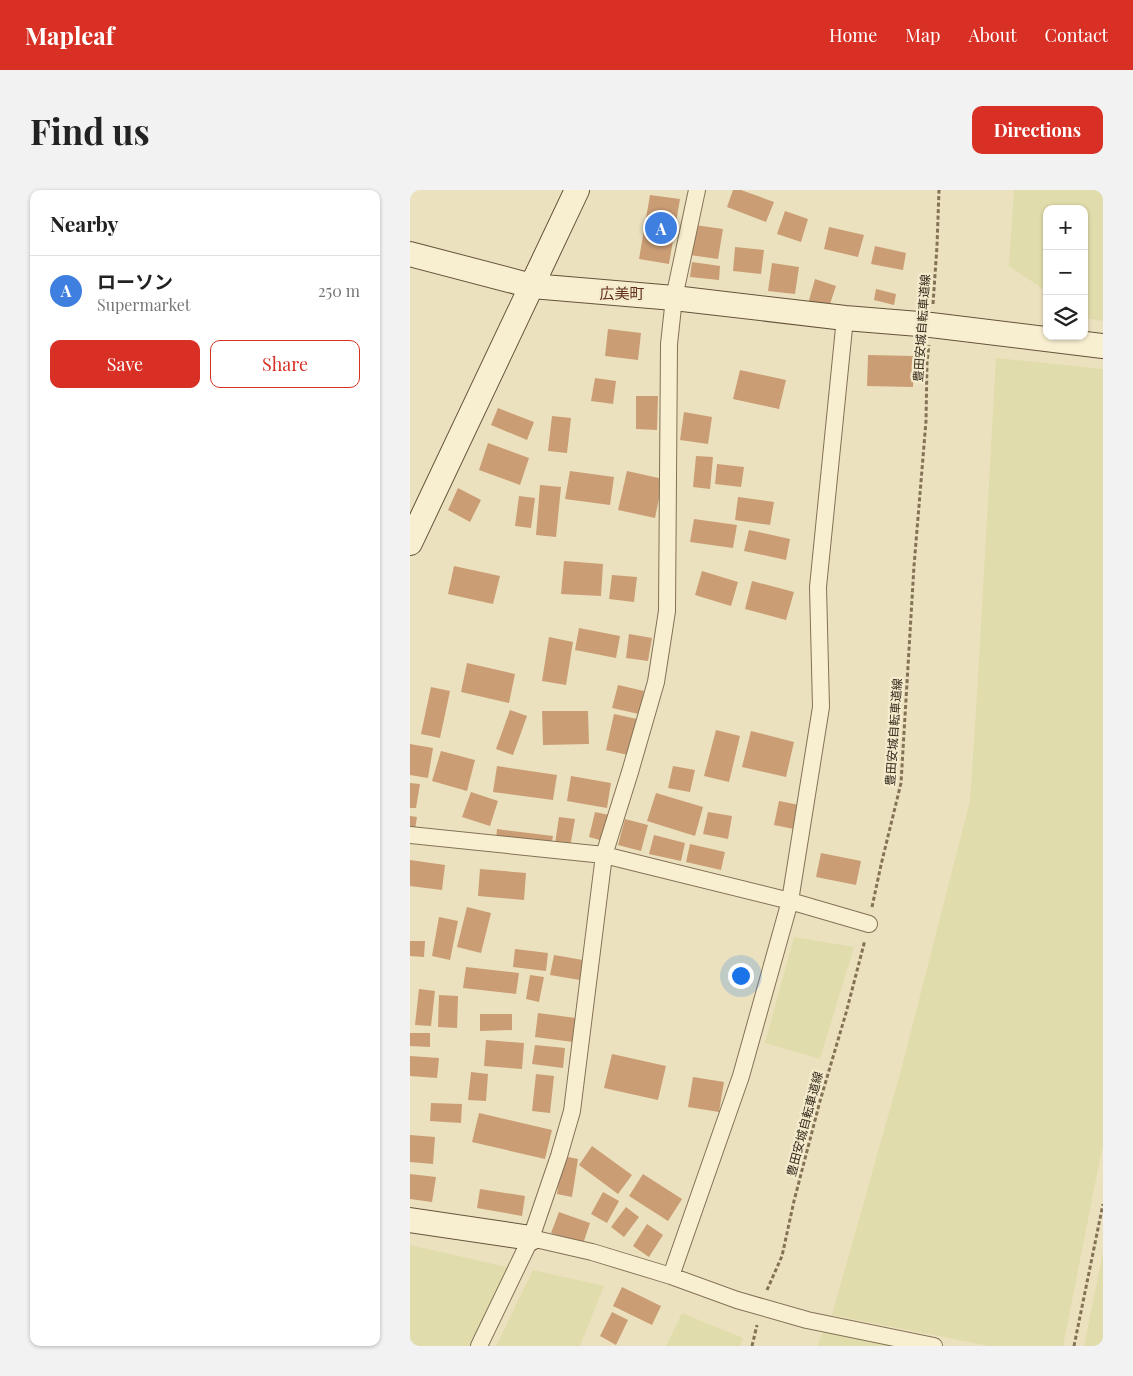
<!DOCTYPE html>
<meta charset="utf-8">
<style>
:root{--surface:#fff;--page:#f2f2f2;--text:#222;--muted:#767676;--line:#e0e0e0;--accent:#d93025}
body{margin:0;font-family:"Playfair Display","Noto Sans JP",serif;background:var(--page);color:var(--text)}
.controls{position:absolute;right:15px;top:15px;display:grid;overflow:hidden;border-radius:10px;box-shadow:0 1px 4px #0004}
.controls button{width:45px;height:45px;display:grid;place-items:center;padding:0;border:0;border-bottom:1px solid var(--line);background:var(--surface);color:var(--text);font:25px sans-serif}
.you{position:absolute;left:330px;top:785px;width:18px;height:18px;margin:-12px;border:4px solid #fff;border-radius:50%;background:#1a73e8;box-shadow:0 0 0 8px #1a73e833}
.badge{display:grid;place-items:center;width:32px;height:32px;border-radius:50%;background:var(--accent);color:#fff;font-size:16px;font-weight:700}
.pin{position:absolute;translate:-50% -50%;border:2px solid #fff;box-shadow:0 1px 5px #0006}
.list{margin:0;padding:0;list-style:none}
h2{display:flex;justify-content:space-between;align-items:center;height:65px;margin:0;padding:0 20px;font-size:21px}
h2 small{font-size:16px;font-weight:400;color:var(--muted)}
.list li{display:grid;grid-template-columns:32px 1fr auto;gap:15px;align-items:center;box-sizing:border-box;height:70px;padding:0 20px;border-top:1px solid var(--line)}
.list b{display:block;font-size:19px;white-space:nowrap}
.list p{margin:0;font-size:16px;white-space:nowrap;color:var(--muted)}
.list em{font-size:16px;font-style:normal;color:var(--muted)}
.actions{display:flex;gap:10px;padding:15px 20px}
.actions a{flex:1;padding:11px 0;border:1px solid var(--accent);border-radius:10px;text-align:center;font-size:18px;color:var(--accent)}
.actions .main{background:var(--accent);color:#fff}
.icon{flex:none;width:28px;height:28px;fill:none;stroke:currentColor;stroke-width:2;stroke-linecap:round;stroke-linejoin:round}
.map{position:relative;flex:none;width:693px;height:1156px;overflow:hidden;border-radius:10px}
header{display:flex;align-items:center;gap:30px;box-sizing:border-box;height:70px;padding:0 25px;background:var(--accent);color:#fff}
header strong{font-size:24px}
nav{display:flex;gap:28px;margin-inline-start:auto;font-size:18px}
.intro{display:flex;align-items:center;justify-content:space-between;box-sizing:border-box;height:120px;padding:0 30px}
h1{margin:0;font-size:35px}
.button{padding:12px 22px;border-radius:10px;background:var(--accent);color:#fff;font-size:18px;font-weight:700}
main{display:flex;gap:30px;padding:0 30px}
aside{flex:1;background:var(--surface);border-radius:10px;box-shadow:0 1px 4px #0004}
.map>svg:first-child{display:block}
</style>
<header>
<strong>Mapleaf</strong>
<nav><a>Home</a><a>Map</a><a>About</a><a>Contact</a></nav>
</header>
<div class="intro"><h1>Find us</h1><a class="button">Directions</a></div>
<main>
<aside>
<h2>Nearby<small></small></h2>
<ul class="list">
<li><span class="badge" style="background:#3f7fe0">A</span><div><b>ローソン</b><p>Supermarket</p></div><em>250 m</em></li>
</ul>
<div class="actions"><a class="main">Save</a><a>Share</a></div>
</aside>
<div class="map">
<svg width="693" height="1156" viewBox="0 0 693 1156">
<rect width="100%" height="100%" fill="#ece1be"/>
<path fill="#e1dcab" d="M604,0H693V131L674,128V19H637V102L599,76Z
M586,168L693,179V954L653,1156H579L422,1125L491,880L560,611L567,505Z
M384,747L444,757L410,869L355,853Z
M0,1055L101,1078L62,1156H0Z
M693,1062V1156H674Z
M123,1080L194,1096L170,1156H86Z
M272,1123L333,1148L330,1156H256Z
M413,1142L480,1156H407Z"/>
<path fill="#ca9d74" d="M323,0H331L364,12L356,32L317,17Z
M240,5L270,9L259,74L229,69Z
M375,21L398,29L391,52L367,44Z
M285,35L313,39L308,69L280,65Z
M419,37L454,45L448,67L414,59Z
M465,56L496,63L493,80L461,74Z
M325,57L354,60L351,84L323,81Z
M282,72L310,76L309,90L280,87Z
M362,73L389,77L385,104L358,101Z
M405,89L426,96L418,120L398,114Z
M466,99L486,104L484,115L464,110Z
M198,139L231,143L228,170L195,166Z
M458,165L504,166L503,197L457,196Z
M330,180L376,190L369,219L323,209Z
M185,188L206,191L203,214L181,211Z
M226,206H248L247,240L226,239Z
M88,218L124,232L117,250L81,235Z
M274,222L302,227L298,254L270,250Z
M142,226L161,228L157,263L138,261Z
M78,253L119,268L110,295L69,280Z
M286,266L303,267L300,299L283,297Z
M307,274L334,277L331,297L305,294Z
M160,281L204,287L200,315L155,309Z
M217,281L253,289L245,328L208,320Z
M130,295L151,297L146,347L126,345Z
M48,298L71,310L60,332L38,320Z
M109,306L125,308L121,338L105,336Z
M328,307L364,312L360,335L325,330Z
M284,329L327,335L323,358L280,352Z
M339,340L380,349L376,370L334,361Z
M154,371L193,374L191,406L151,404Z
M44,376L90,386L83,414L38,404Z
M292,381L328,392L321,416L285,405Z
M202,385L227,387L224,412L199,409Z
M342,391L384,402L376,430L335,419Z
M169,438L210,446L206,468L165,460Z
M219,444L242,448L238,471L216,468Z
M139,447L163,452L156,495L132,491Z
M57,473L105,484L99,513L51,502Z
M208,495L234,501L229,524L202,518Z
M21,497L40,501L30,548L11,544Z
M100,520L117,526L103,565L86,559Z
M132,521H178L179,554L133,555Z
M204,524L227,529L218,565L196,560Z
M306,540L330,546L319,592L294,586Z
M341,541L384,552L376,587L332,577Z
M0,554L23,558L18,588L0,585Z
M31,561L65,570L57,601L22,591Z
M87,576L147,585L143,610L83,602Z
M263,576L285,580L280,602L258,598Z
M161,586L201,593L197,618L157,611Z
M0,593L10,594L6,618H0Z
M61,602L88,611L80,636L52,627Z
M246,603L293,617L285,646L237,631Z
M369,611L389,615L384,639L364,635Z
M185,622L199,625L193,651L179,647Z
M298,622L322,626L318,649L293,644Z
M0,626L7,627L3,652H0Z
M149,627L165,629L159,663L144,660Z
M215,629L238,635L231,661L208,655Z
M87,639L143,646L141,657L86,650Z
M244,645L275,653L271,671L239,664Z
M280,654L315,662L311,680L276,672Z
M411,663L451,671L446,695L406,687Z
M0,670L35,675L32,700L0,696Z
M70,679L116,683L114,710L68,706Z
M57,717L81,723L71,763L47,757Z
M29,727L48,731L40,770L22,766Z
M0,751H15L14,767L0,766Z
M105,759L138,763L136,781L103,777Z
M144,765L173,770L170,790L140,785Z
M56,777L109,783L106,804L53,798Z
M120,785L134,787L129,812L116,809Z
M9,799L25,801L21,836L5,835Z
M29,805L48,806L47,838L28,837Z
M128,823L166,828L163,852L125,847Z
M70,824H102V840L70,841Z
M0,843H20V857L0,856Z
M76,850L114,853L112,879L74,876Z
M125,855L155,858L153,878L122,874Z
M202,864L256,876L248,910L194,898Z
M0,866L29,868L27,888L0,886Z
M61,882L78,884L76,911L58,910Z
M126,884L144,886L140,923L122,921Z
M283,887L314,892L309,922L278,917Z
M21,913L52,914L51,933L20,931Z
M69,923L142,940L135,969L62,952Z
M0,945L25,947L23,974L0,972Z
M182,956L222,985L208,1004L169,975Z
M153,966L168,969L162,1007L147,1004Z
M0,984L26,987L22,1012L0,1009Z
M233,984L272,1009L258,1031L219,1006Z
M70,999L115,1006L112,1026L67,1018Z
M193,1002L209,1011L197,1033L181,1024Z
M216,1017L229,1027L214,1047L201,1037Z
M149,1022L180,1033L173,1054L141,1043Z
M237,1034L253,1045L239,1067L223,1056Z
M212,1097L251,1116L242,1135L203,1116Z
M202,1122L218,1130L206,1155L190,1146Z"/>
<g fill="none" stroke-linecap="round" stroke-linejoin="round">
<defs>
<path id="street" d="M0,645L194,665L380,711L459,734
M121,1048L182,1062L261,1086L327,1110L397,1130L524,1156
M261,1086L331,886L380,711L411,517L408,397L435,128
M69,1156L121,1048L149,966L162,921L194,665L220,582L246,492L257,421L259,154L264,108L287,0"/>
<path id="secondary" d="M0,64L122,96L264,108L435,128L521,135L693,156
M0,353L167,0
M0,1030L121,1048"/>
</defs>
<use href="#street" stroke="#847257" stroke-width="18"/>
<use href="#secondary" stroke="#65533b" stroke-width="26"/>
<path stroke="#847257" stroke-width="3" stroke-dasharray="4 2.5" stroke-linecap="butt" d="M523,114L527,56L529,0
M462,717L471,675L491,593L504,376L516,231L517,172L519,155
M357,1100L372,1066L384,1011L410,911L436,823L455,750
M342,1156L347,1135
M664,1156L693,1014"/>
<use href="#street" stroke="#f8eed0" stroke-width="16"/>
<use href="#secondary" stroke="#f8eed0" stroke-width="24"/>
</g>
<g text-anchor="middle" stroke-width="4.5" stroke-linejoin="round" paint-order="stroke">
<g font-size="12" fill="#33291b" stroke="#f4ebcd">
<text transform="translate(512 138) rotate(-86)" y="4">豊田安城自転車道線</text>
<text transform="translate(484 542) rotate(-86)" y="4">豊田安城自転車道線</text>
<text transform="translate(395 934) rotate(-75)" y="4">豊田安城自転車道線</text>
</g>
<g font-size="15" fill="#5f2e1c" stroke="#f4ebcd">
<text x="212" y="109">広美町</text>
</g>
</g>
</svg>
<div class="controls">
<button>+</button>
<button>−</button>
<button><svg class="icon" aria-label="layers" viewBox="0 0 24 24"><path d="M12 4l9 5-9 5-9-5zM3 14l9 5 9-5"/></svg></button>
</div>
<div class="you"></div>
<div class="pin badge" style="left:251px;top:38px;background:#3f7fe0">A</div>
</div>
</main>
